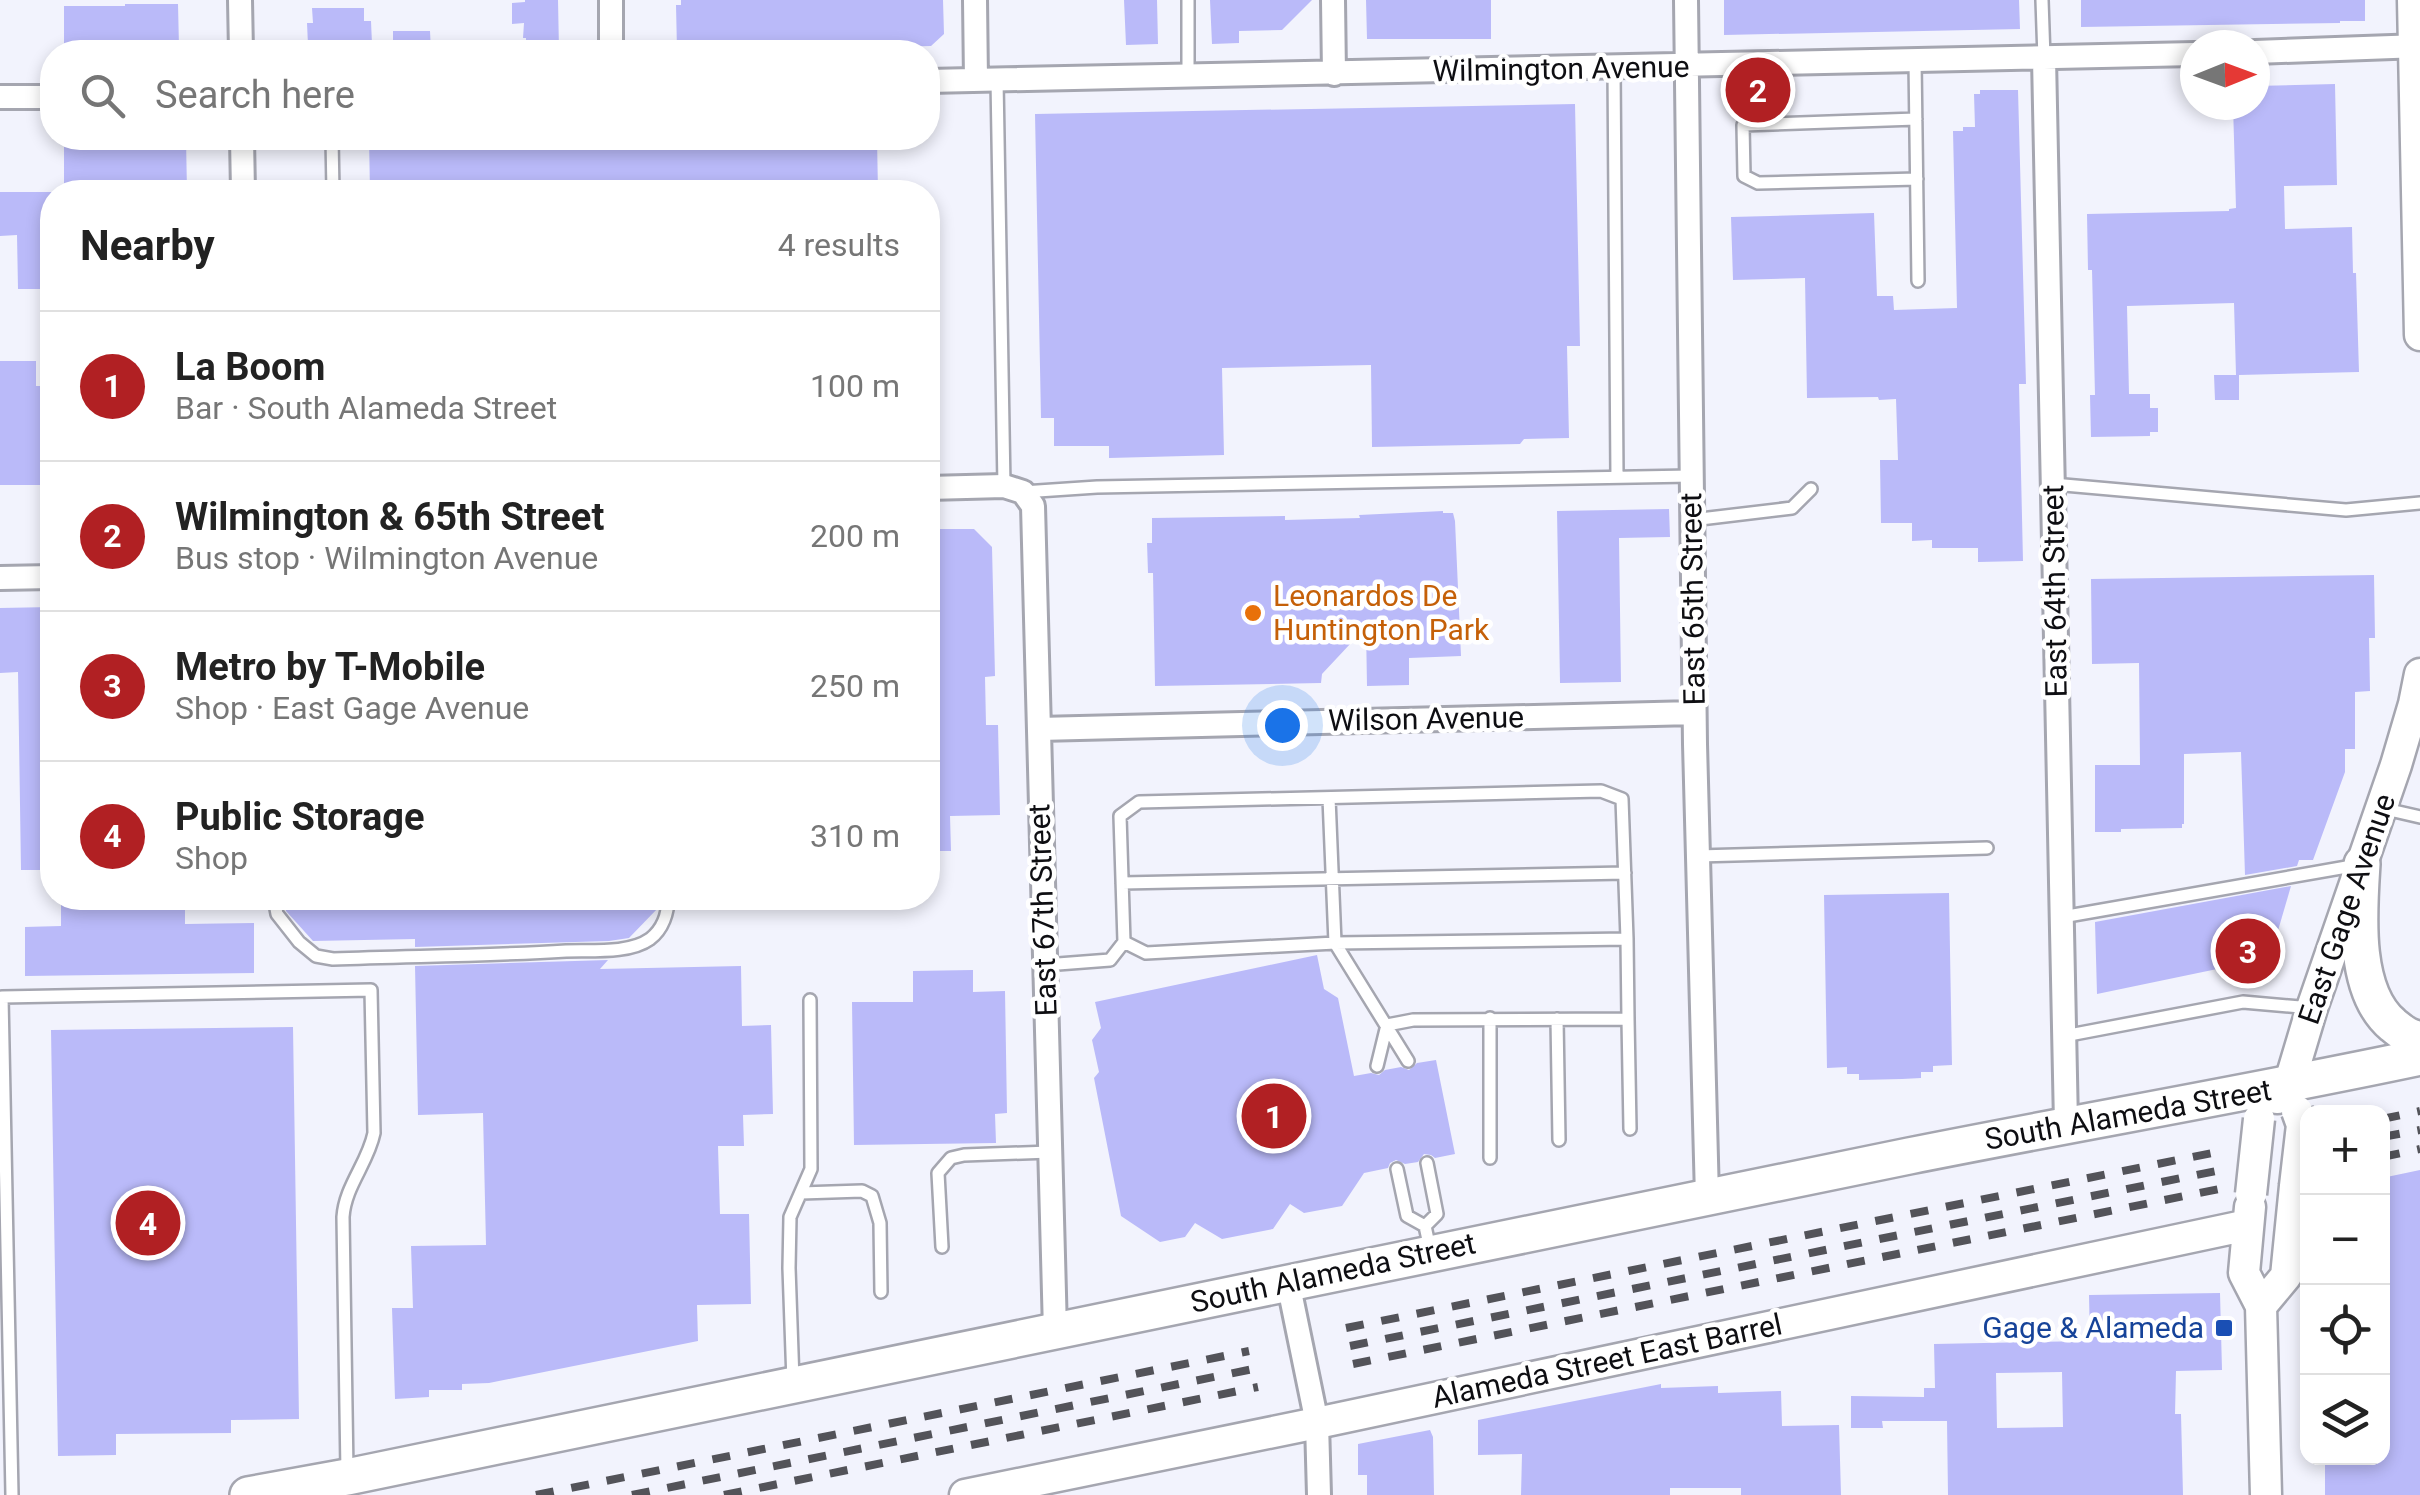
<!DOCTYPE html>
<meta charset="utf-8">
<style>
:root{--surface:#fff;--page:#f6f6f6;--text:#222;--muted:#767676;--line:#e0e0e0;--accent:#b12023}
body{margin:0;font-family:Roboto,sans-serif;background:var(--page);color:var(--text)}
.controls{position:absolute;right:30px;bottom:30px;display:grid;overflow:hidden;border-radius:20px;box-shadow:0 5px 15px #0003}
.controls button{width:90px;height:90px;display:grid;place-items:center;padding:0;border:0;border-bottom:2px solid var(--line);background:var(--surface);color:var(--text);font:50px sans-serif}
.compass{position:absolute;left:2180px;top:30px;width:90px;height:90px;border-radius:50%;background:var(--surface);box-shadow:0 5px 15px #0003;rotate:89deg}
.you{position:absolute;left:1282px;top:725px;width:35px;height:35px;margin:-25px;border:8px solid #fff;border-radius:50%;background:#1a73e8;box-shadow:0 0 0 15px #1a73e833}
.badge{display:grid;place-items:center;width:65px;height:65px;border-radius:50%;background:var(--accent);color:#fff;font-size:32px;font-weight:700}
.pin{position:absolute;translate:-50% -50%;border:5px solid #fff;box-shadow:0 2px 10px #0006}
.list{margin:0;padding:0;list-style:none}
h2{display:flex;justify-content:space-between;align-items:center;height:130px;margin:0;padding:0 40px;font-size:42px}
h2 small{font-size:32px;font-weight:400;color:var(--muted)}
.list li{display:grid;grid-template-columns:65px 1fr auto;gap:30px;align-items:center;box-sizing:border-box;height:150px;padding:0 40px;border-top:2px solid var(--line)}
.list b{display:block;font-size:38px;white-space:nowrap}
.list p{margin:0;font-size:32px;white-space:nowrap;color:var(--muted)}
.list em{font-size:32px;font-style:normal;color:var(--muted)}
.icon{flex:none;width:55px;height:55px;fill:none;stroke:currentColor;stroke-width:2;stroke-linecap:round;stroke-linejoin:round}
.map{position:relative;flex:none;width:2420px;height:1495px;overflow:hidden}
.search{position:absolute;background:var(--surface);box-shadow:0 5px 15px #0003;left:40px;top:40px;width:900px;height:110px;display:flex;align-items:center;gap:25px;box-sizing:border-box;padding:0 35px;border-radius:40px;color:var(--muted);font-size:38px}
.panel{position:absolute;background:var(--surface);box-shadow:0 5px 15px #0003;left:40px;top:180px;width:900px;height:730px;border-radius:40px}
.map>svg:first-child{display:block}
</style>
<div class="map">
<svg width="2420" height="1495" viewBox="0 0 2420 1495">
<rect width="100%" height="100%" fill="#f2f3fd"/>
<path fill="#babaf9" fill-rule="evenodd" d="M525,0H558L559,50L526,51V38H523L524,23L512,24V3L525,2Z
M681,0H943L944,34L931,46L682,52V50H677L676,5H681Z
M1124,0H1157L1158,44L1126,45Z
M1210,0H1312L1282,30L1239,31V43L1212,44Z
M1366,0H1491V39H1367Z
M1724,0H2019L2020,29L1724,35Z
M2081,0H2365V21H2340V23L2081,27Z
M125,4H178L179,47L99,46V52H64V6H125Z
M312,8H364V21H371L372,44L308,45L307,23H313Z
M393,31H430L431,52H393Z
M2335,84L2337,185L2284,186L2285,229L2352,227L2353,273H2356L2359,372L2239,375V400H2215L2214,375H2236L2234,303L2127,306L2129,394H2150V408H2158V432H2150V436L2091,437L2090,395H2095L2092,270H2088L2087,214L2229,211V209L2236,208L2233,105H2255V86Z
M1980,90H2018L2026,384H2019L2023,561L1978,562V548H1932V540L1912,541V523H1881L1880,460H1898L1896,399L1879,400L1878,397L1807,398L1805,278L1733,280L1731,217L1874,213L1877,296H1893L1894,310L1957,308L1953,131H1963V127H1975L1974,94H1980Z
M1575,104L1580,346H1567L1569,438L1524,439L1520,444L1372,447L1371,365L1222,368L1224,455L1109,458V446H1054V418H1041L1035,114Z
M64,138H186L187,192H64Z
M369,138H877L878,192H370Z
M0,192H52V289H18L17,235L0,236Z
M0,361H36V386H52V485H0Z
M1669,509L1670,537L1619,538L1621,682L1560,683L1557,511Z
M1443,511V513H1453L1455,521L1461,656L1409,658V685L1367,686L1366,627L1322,674L1321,683L1155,686L1153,573H1148L1147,543H1152V518L1285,516V520L1360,518L1359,515Z
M928,529H974L992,547L995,676L985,677L986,725H998L1000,815L950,816L951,851H928Z
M2374,575L2375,638H2369L2370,691L2355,692V749H2345V772L2313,860H2299L2297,866L2245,875L2241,752L2184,754V824H2182V828L2121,829V832H2095V765H2140L2139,663L2092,664L2091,579Z
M52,607V870H21L18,672L0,673V608Z
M2291,886L2270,958L2097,994L2095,922Z
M1949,893L1952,1065L1933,1066V1072H1921V1078L1902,1079L1859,1080V1074H1847V1067L1827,1068L1824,895Z
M61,898H185V924L254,923V973L25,976V927L61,926Z
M286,898H659L658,908L629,938L609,941L415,947V939L313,941L286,911Z
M1317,955L1324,989L1338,998L1354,1076L1371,1073L1379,1075L1385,1070L1401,1067L1409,1070L1417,1063L1436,1060L1455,1154L1435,1158L1431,1155L1424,1154L1418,1162L1405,1164L1396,1160L1390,1163L1388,1168L1364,1173L1342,1206L1304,1213L1290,1204L1273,1229L1222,1239L1195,1223L1185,1237L1160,1242L1121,1216L1094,1078L1099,1072L1092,1040L1101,1028L1095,1002Z
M608,960L600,969L741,966L742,1026L771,1025L773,1114L743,1115L744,1146H718L720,1214H749L751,1304L697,1305L698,1341L489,1383L462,1384V1390H429V1397L395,1399L392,1308H413L411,1246L486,1245L483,1113L418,1115L415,966Z
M973,970V992L1005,991L1007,1113L995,1114L996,1143L854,1145L852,1002H913V971Z
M293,1027L299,1419L231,1420V1433L116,1434V1455L58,1456L51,1030Z
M2420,1170V1495H2325V1458H2382V1178Z
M2220,1293L2222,1370L2176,1371L2175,1414H2181L2183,1495H1948L1947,1421H1882L1883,1428H1851V1396L1924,1397V1388H1935L1934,1344L2090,1341L2089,1295ZM2062,1372L2063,1427L1997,1428L1996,1373Z
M1661,1384V1388L1718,1386V1393L1781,1391L1782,1426L1839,1425L1841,1495H1741V1488H1670V1495H1521L1522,1454L1478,1455V1420Z
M1430,1430L1433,1437L1434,1495H1367V1475H1358V1444Z"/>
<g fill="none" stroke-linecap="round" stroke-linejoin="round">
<defs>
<path id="lane" d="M2042,0L2044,58
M1915,61L1918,281
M1614,67L1617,477
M1188,76V0
M997,80L1004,486
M1916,119L1743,125L1744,176L1758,183L1917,179
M332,138L333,192
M2053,484L2346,510L2420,503
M1023,492L1097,487L1691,476
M1692,520L1792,508L1811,489
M1329,798L1335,943L1627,939L1622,799L1601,791L1139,802L1120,816L1124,942L1146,953L1335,943L1408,1061
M2381,808L2420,817
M1698,856L1987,848
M1122,883L1625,873
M274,898L277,914L299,942L316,956L333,959C410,956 488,956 566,951C591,950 629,954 650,939C663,929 668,913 668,898
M2062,917L2358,865
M1627,939L1628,1019
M1045,965L1110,960L1124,942
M1557,1019L1559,1140
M1387,1025L1413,1020L1628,1019L1630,1129
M2064,1036L2243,1002L2312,1008
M1377,1066L1387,1025
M1490,1158V1018
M1427,1163L1437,1214L1425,1226L1430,1249
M1397,1169L1407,1216L1425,1226
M801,1193L862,1191L872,1196L880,1223L881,1292
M942,1247L938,1173L951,1158L964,1155L1050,1152
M793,1381L789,1268L790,1217L811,1169L810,1000
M12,1495L2,997L371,990L374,1133C368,1163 345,1186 343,1217L347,1472"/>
<path id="street" d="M240,0L241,52
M611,0V52
M975,0L976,80
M1333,0L1334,74
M1686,0L1695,744L1707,1197
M2255,52L2420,46
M2044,58L2066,1124
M928,81L2195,54
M0,97H52
M242,138L243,192
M928,488L1004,486L1023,492L1033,506L1055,1331
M0,578L52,577
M1039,729L1694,713
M1288,1282L1317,1423L1319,1495"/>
<path id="secondary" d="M2413,0L2420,335
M2277,1098L2289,1085L2312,1008L2396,765L2414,704L2420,674
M2250,1207L2244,1273L2261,1306L2266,1495
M2261,1306L2286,1276L2295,1186
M965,1495L1317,1423L2248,1225"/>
<path id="primary" d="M2362,864C2359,911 2352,991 2393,1025C2402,1032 2408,1038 2420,1039
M248,1495L347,1477C868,1370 1388,1262 1909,1156C2079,1122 2250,1093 2420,1057"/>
</defs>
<use href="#lane" stroke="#a5a6b0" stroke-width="16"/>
<use href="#street" stroke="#a5a6b0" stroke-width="28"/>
<use href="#secondary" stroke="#a5a6b0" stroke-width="35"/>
<use href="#primary" stroke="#a5a6b0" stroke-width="40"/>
<use href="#lane" stroke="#fff" stroke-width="11"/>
<use href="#street" stroke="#fff" stroke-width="22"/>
<use href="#secondary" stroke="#fff" stroke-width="30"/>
<use href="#primary" stroke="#fff" stroke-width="35"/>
<path stroke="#535359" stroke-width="8" stroke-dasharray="18 18" stroke-linecap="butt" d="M2382,1119L2420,1111
M2382,1137L2420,1130
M2382,1157L2420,1149
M1346,1328L2217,1152
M1350,1346L2221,1170
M1353,1364L2224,1188
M536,1495L1249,1351
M632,1495L1253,1369
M724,1495L1258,1387"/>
<defs>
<path id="secondary-bridge" d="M2295,1186L2302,1125L2297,1111
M2251,1194L2259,1119"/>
</defs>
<use href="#secondary-bridge" stroke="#a5a6b0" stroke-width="35" stroke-linecap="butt"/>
<use href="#secondary-bridge" stroke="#fff" stroke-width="30"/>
</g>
<circle fill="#e8710a" stroke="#fff" stroke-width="4" cx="1253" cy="613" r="10"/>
<rect fill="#1a4fb4" stroke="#fff" stroke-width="4" x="2214" y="1318" width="20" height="20" rx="5"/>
<g text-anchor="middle" stroke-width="9" stroke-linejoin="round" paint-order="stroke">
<g font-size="30" fill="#0e0e12" stroke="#fff">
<text transform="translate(1561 69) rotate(-1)" y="10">Wilmington Avenue</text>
<text transform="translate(2055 591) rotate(-91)" y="10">East 64th Street</text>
<text transform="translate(1693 599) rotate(-91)" y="10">East 65th Street</text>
<text transform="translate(1426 719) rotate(-1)" y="10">Wilson Avenue</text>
<text transform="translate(2347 909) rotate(-71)" y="10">East Gage Avenue</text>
<text transform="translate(1043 910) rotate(-92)" y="10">East 67th Street</text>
<text transform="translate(2128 1115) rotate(-10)" y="10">South Alameda Street</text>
<text transform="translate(1333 1273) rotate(-12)" y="10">South Alameda Street</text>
<text transform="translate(1607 1361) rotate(-12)" y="10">Alameda Street East Barrel</text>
</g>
<g font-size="30" fill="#c56008" stroke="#fff" text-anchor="start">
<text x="1273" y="606">Leonardos De<tspan x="1273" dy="34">Huntington Park</tspan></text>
</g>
<g font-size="30" fill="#164399" stroke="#fff" text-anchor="end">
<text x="2204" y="1338">Gage &amp; Alameda</text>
</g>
</g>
</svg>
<div class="controls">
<button>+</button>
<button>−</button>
<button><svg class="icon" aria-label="locate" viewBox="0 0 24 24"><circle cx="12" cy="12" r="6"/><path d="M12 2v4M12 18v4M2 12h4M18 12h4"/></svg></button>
<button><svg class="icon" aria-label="layers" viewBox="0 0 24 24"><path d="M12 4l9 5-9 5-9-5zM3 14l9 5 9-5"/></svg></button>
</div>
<svg class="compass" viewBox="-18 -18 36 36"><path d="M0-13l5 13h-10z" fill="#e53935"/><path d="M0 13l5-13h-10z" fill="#767676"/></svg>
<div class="you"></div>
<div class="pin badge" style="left:1274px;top:1116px">1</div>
<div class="pin badge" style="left:1758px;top:90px">2</div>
<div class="pin badge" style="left:2248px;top:951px">3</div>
<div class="pin badge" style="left:148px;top:1223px">4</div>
<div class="search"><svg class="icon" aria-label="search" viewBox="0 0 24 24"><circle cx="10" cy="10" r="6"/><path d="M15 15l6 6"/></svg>Search here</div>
<section class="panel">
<h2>Nearby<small>4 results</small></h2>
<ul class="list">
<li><span class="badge">1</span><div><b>La Boom</b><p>Bar · South Alameda Street</p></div><em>100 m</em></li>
<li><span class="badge">2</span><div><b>Wilmington &amp; 65th Street</b><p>Bus stop · Wilmington Avenue</p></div><em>200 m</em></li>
<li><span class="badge">3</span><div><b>Metro by T-Mobile</b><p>Shop · East Gage Avenue</p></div><em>250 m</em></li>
<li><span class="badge">4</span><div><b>Public Storage</b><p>Shop</p></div><em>310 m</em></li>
</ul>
</section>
</div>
